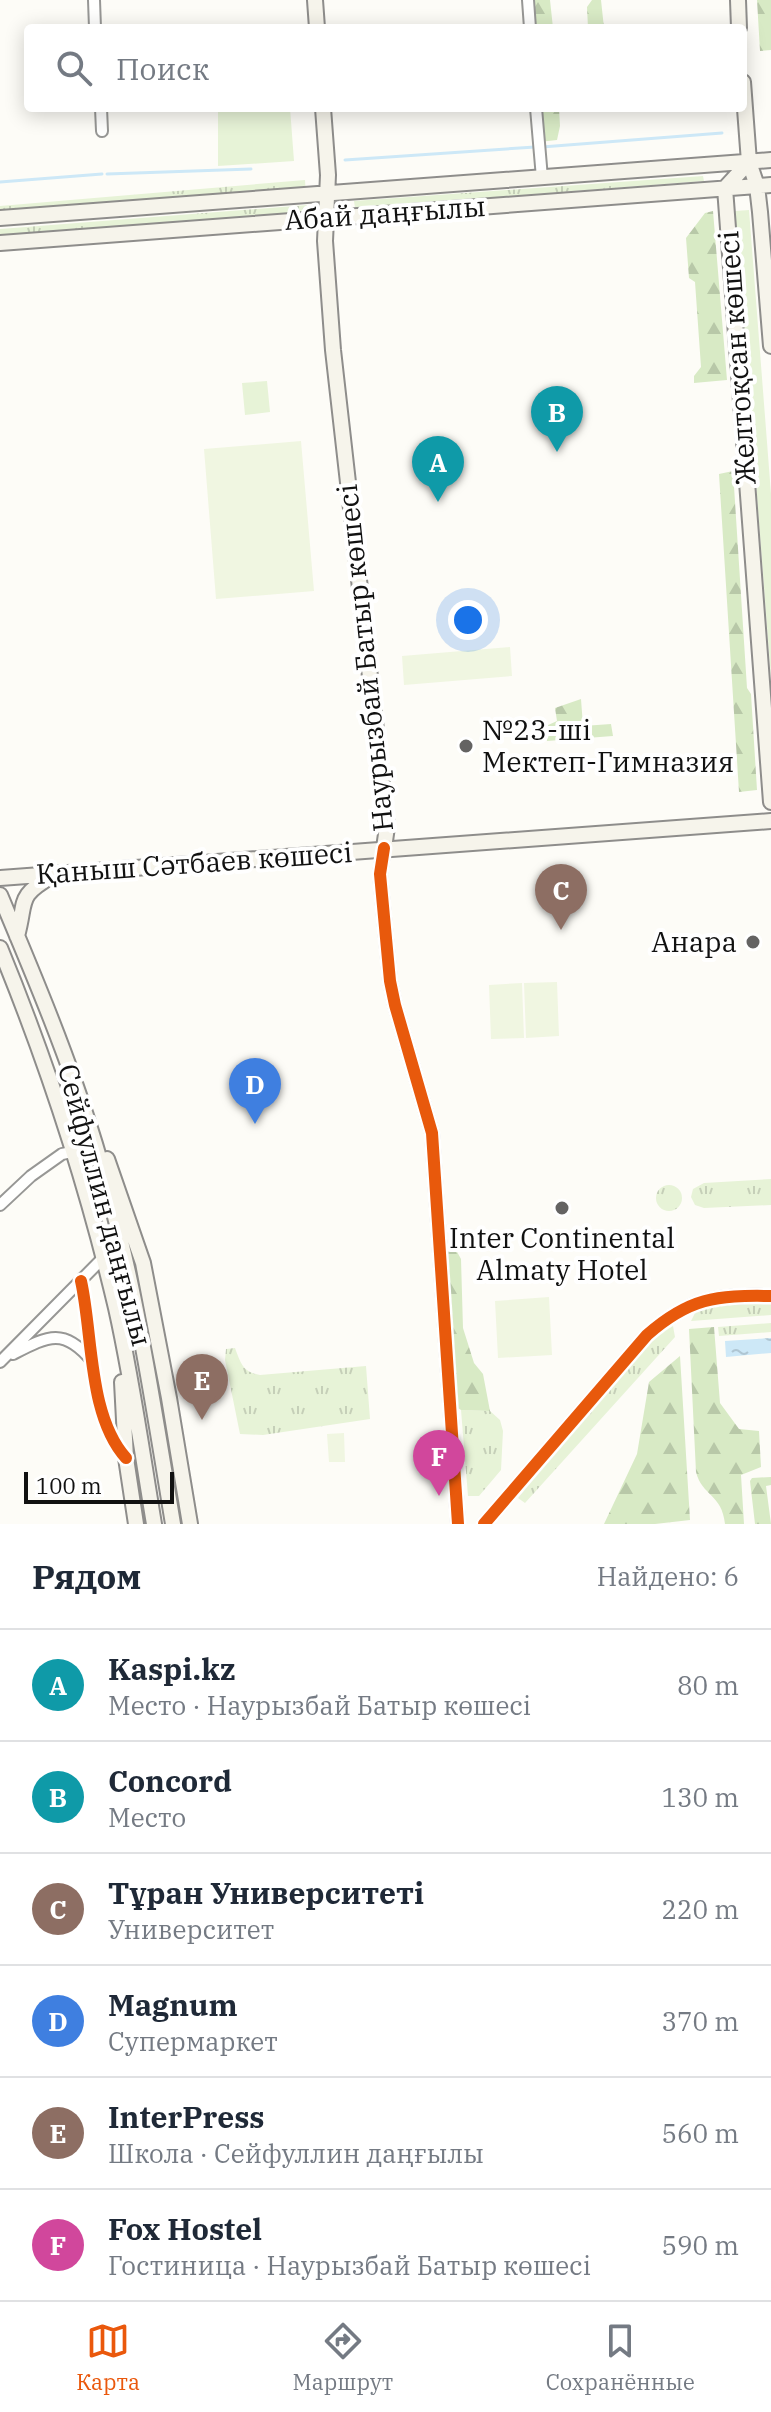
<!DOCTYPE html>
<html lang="ru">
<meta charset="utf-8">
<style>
:root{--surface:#fff;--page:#f2f2f3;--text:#1f2937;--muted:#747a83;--line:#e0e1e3;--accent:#ea580c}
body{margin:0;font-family:"IBM Plex Serif",serif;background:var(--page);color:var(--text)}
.scale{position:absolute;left:24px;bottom:20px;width:150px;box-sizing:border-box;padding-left:8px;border:4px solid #111;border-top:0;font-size:22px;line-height:28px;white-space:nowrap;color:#111;-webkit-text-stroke:6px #fff;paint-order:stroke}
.you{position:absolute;left:468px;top:620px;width:28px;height:28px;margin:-20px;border:6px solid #fff;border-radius:50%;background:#1a73e8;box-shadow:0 0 0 12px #1a73e833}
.badge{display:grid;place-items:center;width:52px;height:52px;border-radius:50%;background:var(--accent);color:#fff;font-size:26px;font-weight:700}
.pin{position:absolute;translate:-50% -66px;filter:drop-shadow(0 2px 4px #0008)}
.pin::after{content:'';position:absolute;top:42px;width:28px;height:24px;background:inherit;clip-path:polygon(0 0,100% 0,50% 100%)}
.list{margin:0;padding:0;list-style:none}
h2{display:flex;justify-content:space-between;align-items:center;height:104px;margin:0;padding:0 32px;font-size:34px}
h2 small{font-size:26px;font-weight:400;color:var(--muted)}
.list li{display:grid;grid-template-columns:52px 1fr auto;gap:24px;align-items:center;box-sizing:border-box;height:112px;padding:0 32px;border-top:2px solid var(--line)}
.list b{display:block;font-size:30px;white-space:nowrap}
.list p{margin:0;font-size:26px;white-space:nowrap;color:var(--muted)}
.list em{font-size:26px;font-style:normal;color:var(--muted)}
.icon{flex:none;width:44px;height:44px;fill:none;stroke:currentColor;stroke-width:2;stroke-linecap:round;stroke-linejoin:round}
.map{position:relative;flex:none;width:771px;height:1524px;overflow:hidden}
.search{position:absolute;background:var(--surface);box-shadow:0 4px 20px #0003;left:24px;right:24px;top:24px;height:88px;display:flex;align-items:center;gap:20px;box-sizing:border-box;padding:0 28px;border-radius:8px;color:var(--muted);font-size:30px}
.sheet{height:776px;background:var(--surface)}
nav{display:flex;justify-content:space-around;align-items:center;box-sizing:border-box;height:112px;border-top:2px solid var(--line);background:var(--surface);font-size:22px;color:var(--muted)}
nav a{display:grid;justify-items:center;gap:4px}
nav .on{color:var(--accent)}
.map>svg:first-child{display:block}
</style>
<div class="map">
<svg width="771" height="1524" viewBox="0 0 771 1524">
<defs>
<pattern id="grass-tufts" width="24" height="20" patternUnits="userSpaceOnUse" patternTransform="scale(2)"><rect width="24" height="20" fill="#e7f3d7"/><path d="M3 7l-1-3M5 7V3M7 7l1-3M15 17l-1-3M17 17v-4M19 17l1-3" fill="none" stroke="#c5cfb8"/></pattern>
<pattern id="forest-firs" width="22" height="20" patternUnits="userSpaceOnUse" patternTransform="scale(2)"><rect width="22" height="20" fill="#d8eac5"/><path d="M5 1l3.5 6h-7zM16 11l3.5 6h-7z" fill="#b8c8a8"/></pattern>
<pattern id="water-ripples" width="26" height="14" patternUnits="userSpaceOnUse" patternTransform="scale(2)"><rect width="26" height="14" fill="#cde8f7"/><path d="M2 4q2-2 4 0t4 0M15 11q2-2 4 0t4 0" fill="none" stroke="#afc6d3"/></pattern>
</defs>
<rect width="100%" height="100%" fill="#fdfcf7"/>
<path fill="url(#grass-tufts)" d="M703,176L704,181L355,208L354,201Z
M305,180L306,195L0,218V206Z
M307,205L308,212L0,236V229Z
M771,1179V1205L704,1208L695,1205L691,1197L693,1189L704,1183Z
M656 1198a13 13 0 1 1 26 0a13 13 0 1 1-26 0Z
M771,1302V1315L691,1321L696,1311L707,1307Z
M771,1323V1332L719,1336L718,1327Z
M673,1326L675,1337L525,1503L518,1498L563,1441L656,1335Z
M235,1348C241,1364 243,1372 260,1375L366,1366L370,1419L263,1435L240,1434L225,1360L226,1349Z
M461,1410L490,1411L500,1420L503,1431L501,1470L479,1496H468Z"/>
<path fill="url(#forest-firs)" d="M528,0H550L553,28H530Z
M592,0H601L604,28H588L587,7Z
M757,0H771V50L760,51Z
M536,108H559L560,126L557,140L539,142Z
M713,211L727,380L694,383V376L701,367L695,282L689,278L686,238L705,213Z
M733,471L747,688L751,694L757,790L739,792L719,474Z
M581,699L583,726L611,724L613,736L547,741L546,726L557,721L555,708Z
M448,1246L456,1250L461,1259L463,1328L474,1363L483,1374L490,1411L461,1410L455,1406L444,1255Z
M714,1327L720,1403L739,1429L759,1431L761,1467L741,1475L744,1524H725C722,1494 702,1496 696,1472L689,1329Z
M680,1356L690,1520L655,1524H604L637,1454L649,1382Z
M771,1477V1485L766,1486L771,1524H755L750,1481L752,1478Z"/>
<path fill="#e7f3d7" d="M218,108H290L294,161L218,166Z
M749,210L771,494V678L735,211Z
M267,381L270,412L245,415L242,383Z"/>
<path fill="#f0f6e1" d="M301,441L314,591L216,599L204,449Z
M510,647L512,676L404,685L402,656Z
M557,982L559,1036L526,1038L524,983Z
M522,983L524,1038L491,1039L489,985Z
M549,1297L552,1355L498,1358L495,1301Z
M344,1433L345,1462H329L327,1434Z"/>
<path fill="url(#water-ripples)" d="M771,1338V1353L726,1357L725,1341Z"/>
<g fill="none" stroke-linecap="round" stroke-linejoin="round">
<path stroke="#cde8f7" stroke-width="3" d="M542,147L722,133
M345,160L535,147
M107,174L251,169
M0,182L102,174"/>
<defs>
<path id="minor" d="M94,0L95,28
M528,0L530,28
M101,108L102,131
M536,108L542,178
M0,1205L31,1176L62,1154L96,1147
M81,1281C93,1335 88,1416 126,1458
M13,1354C48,1336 64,1327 92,1361
M0,1362L103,1258"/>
<path id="tertiary" d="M384,848L380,874L390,981L395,1005L432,1133L458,1524
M484,1524L647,1335C689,1298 716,1295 771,1296"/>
<path id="secondary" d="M315,0L317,28
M738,0L739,28
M743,82L749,162L757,186L760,212L771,346
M323,108L328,175L325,241L333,350L387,827L384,848
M749,162L725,188L771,802
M0,218L771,160
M0,243L771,185
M0,878L771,821
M0,895C35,978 69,1059 95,1144C133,1268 152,1397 173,1524
M17,936C27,900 16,897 52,876
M0,948C48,1065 87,1185 116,1308C132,1379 142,1452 154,1524
M107,1159L143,1263L169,1398L190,1524
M122,1382L126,1458L136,1524"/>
</defs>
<use href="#minor" stroke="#979795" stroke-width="14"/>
<use href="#tertiary" stroke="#979795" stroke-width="16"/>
<use href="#secondary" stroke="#8e8d8b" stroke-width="18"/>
<use href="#minor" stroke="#fffffe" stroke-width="10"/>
<use href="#tertiary" stroke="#fffffe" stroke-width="12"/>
<use href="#secondary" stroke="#f6f4eb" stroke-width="14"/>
<defs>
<path id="cycleway" d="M384,848L380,874L390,981L395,1005L432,1133L458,1524
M81,1281C93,1335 88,1416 126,1458
M484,1524L647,1335C689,1298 716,1295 771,1296"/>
</defs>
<use href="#cycleway" stroke="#fff" stroke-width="17"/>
<use href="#cycleway" stroke="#e8590c" stroke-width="12"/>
</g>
<g fill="#646362" stroke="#fff" stroke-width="3">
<circle cx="466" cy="746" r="8"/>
<circle cx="753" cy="942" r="8"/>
<circle cx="562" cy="1208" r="8"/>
</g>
<g text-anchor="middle" stroke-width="8" stroke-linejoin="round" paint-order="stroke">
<g font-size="28" fill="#111" stroke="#fff">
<text transform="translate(385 213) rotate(-4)" y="10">Абай даңғылы</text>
<text transform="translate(737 358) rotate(-94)" y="10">Желтоқсан көшесі</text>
<text transform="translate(365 658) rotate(-96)" y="10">Наурызбай Батыр көшесі</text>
<text transform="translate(194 863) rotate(-4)" y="10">Қаныш Сәтбаев көшесі</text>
<text transform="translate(105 1205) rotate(75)" y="10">Сейфуллин даңғылы</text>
</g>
<g font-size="28" fill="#111" stroke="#fff" text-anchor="start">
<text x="482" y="740">№23-ші<tspan x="482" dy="32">Мектеп-Гимназия</tspan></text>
<text x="737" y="952" text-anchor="end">Анара</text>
<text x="562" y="1248" text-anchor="middle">Inter Continental<tspan x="562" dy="32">Almaty Hotel</tspan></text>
</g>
</g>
</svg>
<div class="scale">100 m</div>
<div class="you"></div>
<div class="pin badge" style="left:438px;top:502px;background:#0f9aa8">A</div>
<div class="pin badge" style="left:557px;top:452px;background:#0f9aa8">B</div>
<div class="pin badge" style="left:561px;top:930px;background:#8d6e63">C</div>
<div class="pin badge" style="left:255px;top:1124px;background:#3f7fe0">D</div>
<div class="pin badge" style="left:202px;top:1420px;background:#8d6e63">E</div>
<div class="pin badge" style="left:439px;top:1496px;background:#d1479c">F</div>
<div class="search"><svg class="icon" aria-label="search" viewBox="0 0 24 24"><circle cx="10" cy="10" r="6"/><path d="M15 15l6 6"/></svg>Поиск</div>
</div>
<section class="sheet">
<h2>Рядом<small>Найдено: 6</small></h2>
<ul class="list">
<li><span class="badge" style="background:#0f9aa8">A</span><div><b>Kaspi.kz</b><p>Место · Наурызбай Батыр көшесі</p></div><em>80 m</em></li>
<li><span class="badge" style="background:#0f9aa8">B</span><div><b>Concord</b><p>Место</p></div><em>130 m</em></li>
<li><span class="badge" style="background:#8d6e63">C</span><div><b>Тұран Университеті</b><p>Университет</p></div><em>220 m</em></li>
<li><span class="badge" style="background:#3f7fe0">D</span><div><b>Magnum</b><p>Супермаркет</p></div><em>370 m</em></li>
<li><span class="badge" style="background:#8d6e63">E</span><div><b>InterPress</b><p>Школа · Сейфуллин даңғылы</p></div><em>560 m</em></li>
<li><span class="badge" style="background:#d1479c">F</span><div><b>Fox Hostel</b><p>Гостиница · Наурызбай Батыр көшесі</p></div><em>590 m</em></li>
</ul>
</section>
<nav>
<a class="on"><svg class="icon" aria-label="map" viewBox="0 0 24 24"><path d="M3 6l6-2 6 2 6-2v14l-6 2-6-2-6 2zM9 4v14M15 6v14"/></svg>Карта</a>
<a><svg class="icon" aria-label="directions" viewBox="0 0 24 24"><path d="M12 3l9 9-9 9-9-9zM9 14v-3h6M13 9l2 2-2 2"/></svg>Маршрут</a>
<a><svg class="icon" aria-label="saved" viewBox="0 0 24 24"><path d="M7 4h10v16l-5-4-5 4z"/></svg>Сохранённые</a>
</nav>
